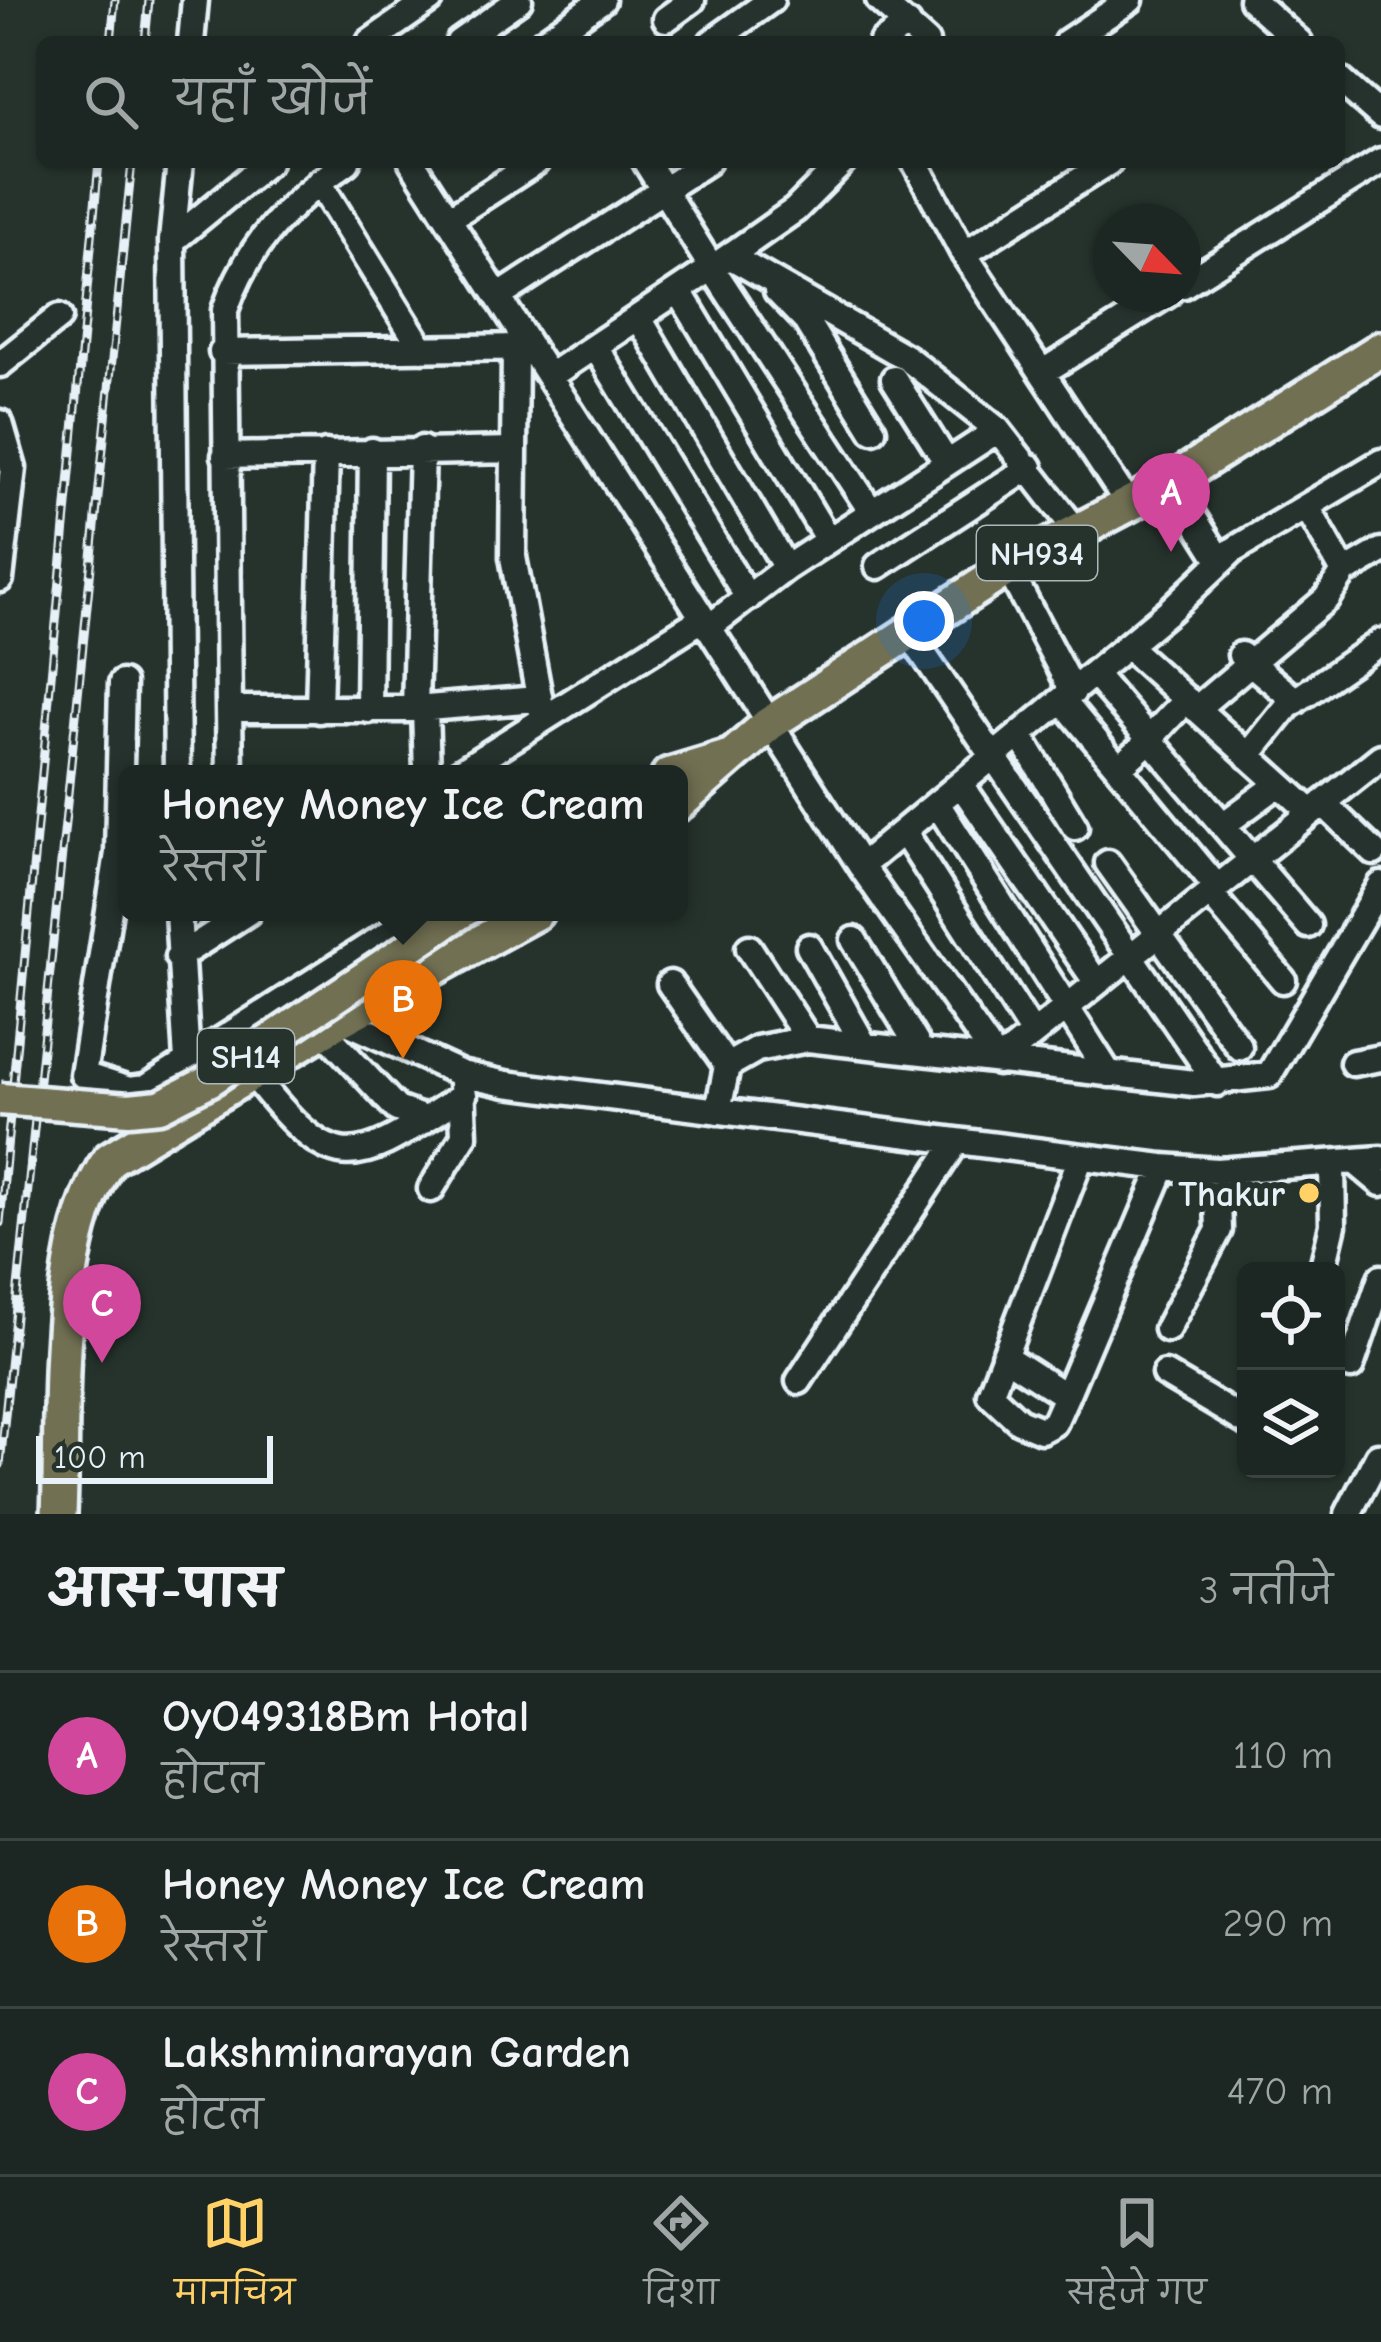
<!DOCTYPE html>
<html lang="hi">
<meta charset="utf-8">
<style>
:root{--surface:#1c2622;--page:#252e2a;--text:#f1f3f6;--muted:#a0a5a5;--line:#3a4340;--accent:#ffd166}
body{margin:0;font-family:"Comic Neue","Playpen Sans Deva",sans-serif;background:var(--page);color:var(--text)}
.controls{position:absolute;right:36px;bottom:36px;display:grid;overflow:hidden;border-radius:18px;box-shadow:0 3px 9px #0004}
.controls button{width:108px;height:108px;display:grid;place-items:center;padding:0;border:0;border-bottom:3px solid var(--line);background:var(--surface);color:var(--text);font:60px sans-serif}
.compass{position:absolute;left:1093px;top:204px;width:108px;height:108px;border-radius:50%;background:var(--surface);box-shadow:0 3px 9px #0004;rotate:115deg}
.scale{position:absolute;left:36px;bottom:30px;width:237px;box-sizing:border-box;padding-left:12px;border:6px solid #e8f1f8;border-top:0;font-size:33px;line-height:42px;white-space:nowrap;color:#e8f1f8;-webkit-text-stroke:9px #26332d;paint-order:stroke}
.you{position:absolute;left:924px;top:621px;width:42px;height:42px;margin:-30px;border:9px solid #fff;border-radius:50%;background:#1a73e8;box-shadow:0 0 0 18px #1a73e833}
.badge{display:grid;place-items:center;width:78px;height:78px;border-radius:50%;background:var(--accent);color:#fff;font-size:39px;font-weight:700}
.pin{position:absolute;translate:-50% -99px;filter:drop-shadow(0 3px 6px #0008)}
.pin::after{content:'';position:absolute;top:63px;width:42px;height:36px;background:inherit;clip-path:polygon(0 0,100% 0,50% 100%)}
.popup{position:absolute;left:118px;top:765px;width:570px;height:156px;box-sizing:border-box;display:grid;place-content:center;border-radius:18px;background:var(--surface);filter:drop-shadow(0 3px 9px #0005);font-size:39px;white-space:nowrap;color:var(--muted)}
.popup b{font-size:45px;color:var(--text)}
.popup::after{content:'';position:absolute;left:50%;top:100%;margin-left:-24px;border:24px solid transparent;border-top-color:var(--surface)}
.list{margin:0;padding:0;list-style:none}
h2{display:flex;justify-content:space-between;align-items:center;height:156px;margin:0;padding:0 48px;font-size:51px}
h2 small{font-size:39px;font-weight:400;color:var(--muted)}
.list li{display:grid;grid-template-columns:78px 1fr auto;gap:36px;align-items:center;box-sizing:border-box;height:168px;padding:0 48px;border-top:3px solid var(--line)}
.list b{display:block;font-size:45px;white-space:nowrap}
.list p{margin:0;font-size:39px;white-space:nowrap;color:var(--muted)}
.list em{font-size:39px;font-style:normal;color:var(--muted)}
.icon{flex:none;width:66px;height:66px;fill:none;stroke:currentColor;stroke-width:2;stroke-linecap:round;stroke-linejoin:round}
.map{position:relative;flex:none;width:1381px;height:1514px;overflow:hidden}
.search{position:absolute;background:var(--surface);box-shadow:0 3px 9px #0004;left:36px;right:36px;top:36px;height:132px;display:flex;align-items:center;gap:30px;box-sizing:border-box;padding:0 42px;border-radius:18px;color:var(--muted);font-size:45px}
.sheet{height:660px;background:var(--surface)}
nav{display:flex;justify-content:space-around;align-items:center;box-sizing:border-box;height:168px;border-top:3px solid var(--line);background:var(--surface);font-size:33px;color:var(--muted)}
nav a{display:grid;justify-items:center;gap:6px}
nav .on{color:var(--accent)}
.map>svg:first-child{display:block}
</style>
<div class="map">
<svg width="1381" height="1514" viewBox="0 0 1381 1514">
<rect width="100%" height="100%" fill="#26332d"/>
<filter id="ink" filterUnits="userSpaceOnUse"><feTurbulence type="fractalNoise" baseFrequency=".00833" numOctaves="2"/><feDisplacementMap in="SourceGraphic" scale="24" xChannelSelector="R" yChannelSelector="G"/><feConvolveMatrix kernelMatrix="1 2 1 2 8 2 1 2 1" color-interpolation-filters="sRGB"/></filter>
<g filter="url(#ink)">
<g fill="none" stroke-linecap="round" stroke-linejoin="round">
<defs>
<path id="minor" d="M879,0L926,42
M1252,0L1299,42
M666,19L692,0
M191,42L195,0
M370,42L430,0
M459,42L519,0
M543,42L602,0
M712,42L771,0
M882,42L908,24
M1067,42L1130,0
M1339,79L1381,116
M412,162L861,866L998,1062L1381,757
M843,162L795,210L712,268L871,511
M915,162L964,254L1129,505
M319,182L422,349
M450,218L536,162
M172,241L268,162
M964,254L1109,162
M733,258L907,358L998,430L1078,533
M1183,285L1381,161
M679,291L828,540
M777,291L806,321L873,430
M501,295L707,162
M639,318L786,568
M595,346L748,598
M515,351L513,557L543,718
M222,352L530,347
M0,364L59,317
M1043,372L1168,294
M550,376L712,268L646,162
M894,379L947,463
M0,423L13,468L0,579
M225,456L514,450
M1171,482L1221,561
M1307,507L1341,567L1352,568L1381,551
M878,566L1030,467
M1008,568L1073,692
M708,628L786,568L998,430
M909,633L1217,1083
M1127,646L1311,812
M1241,655L1296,701
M1094,674L1308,925
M122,683L118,853L83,1075L129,1090L146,1088L422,912
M1062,700L1217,887
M425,708L427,774
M229,709L225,310C249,242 289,203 347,162
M415,709L422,449
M1196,709L1326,599L1346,569
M319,710L326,453
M369,710L372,451
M1020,736L1075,827
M1248,756L1288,706L1381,642
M1118,767C1146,748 1160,724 1187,700
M177,774L172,241L180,162
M230,774L229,709H415L537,699
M457,774L702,619
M962,786L1097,983
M1323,803L1374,852
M938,805L1109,1074
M1223,825L1279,784
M904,832L1033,1034
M1108,863L1239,1047
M861,866L1170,610L1232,551L1381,462
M1210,893L1283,980
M178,912L188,1077
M854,940L921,1051
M809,947L863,1043
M749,948L808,1039
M178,957L248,912
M670,984L727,1066
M341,1019L461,1074L506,1084L1163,1167L1217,1171L1381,1159
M323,1030L397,1109L425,1119
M1353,1063L1381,1058
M252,1073C339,1185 354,1164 464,1095
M718,1111L727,1066L757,1049L808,1039L1194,1083L1269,1075L1381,885
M1081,1157L990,1394L1019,1421L1041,1430L1054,1423L1066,1396L1163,1167
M1357,1163L1381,1183
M431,1189L464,1136L462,1083
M1322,1271L1333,1225L1332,1165
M1167,1329L1219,1230L1217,1171
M1004,1356L1066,1396
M1351,1366L1381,1278
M1165,1374L1246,1422
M799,1381L957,1141
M1348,1514L1378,1456"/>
<path id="major" d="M668,774L731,755"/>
<path id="highway" d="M679,803L769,724L1008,568L1171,482L1381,349
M59,1514C64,1413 51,1239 110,1159L341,1019L536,912"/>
</defs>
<use href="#minor" stroke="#e8f1f8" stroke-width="33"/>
<use href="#major" stroke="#e8f1f8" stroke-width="39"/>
<use href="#highway" stroke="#e8f1f8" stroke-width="42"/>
<use href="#minor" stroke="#26332d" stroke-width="24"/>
<use href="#major" stroke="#716f52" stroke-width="30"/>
<use href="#highway" stroke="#716f52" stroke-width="33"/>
<defs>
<path id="rail" d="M111,42L115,0
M145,42L149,0
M0,1223L99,162
M0,1465L132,162"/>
</defs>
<use href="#rail" stroke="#e8f1f8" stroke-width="9"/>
<use href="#rail" stroke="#26332d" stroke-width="4.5" stroke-dasharray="14" stroke-linecap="butt"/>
<defs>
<path id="major-bridge" d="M0,1099L129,1109L160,1106L209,1081L462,912"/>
</defs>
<use href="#major-bridge" stroke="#e8f1f8" stroke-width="39" stroke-linecap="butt"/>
<use href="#major-bridge" stroke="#716f52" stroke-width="30"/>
</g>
</g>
<circle fill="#ffd166" stroke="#26332d" stroke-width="4.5" cx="1309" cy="1193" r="12"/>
<g text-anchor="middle" stroke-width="12" stroke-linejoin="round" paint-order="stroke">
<g fill="#26332d" stroke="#aeb8bb" stroke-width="3">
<rect x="977" y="526" width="120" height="54" rx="9"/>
<rect x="198" y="1029" width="96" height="54" rx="9"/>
</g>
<g font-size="33" font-weight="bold" fill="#e8f1f8">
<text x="1037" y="565">NH934</text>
<text x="246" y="1068">SH14</text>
</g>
<g font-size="36" font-weight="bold" fill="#e8f1f8" stroke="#26332d" text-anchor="end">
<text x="1285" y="1206">Thakur</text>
</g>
</g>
</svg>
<div class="controls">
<button><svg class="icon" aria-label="locate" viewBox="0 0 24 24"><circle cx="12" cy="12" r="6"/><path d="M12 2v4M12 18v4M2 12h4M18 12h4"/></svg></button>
<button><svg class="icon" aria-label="layers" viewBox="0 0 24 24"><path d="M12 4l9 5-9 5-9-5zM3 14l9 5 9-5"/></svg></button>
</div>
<svg class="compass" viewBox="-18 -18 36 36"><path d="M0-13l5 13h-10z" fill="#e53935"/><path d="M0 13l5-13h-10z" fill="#a0a5a5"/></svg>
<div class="scale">100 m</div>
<div class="you"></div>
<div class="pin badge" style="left:1171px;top:552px;background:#d1479c">A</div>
<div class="pin badge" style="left:403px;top:1059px;background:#e8710a">B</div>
<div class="popup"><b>Honey Money Ice Cream</b>रेस्तराँ</div>
<div class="pin badge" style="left:102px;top:1363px;background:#d1479c">C</div>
<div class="search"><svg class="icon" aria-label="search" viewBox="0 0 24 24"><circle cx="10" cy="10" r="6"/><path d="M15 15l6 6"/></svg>यहाँ खोजें</div>
</div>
<section class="sheet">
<h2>आस-पास<small>3 नतीजे</small></h2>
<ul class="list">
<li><span class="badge" style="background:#d1479c">A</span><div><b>OyO49318Bm Hotal</b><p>होटल</p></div><em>110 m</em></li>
<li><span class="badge" style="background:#e8710a">B</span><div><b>Honey Money Ice Cream</b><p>रेस्तराँ</p></div><em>290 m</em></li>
<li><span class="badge" style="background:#d1479c">C</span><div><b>Lakshminarayan Garden</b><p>होटल</p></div><em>470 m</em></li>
</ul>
</section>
<nav>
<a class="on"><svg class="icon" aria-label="map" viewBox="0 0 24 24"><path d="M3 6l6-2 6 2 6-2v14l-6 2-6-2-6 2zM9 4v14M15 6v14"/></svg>मानचित्र</a>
<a><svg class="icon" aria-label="directions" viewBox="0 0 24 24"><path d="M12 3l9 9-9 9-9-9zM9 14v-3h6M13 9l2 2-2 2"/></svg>दिशा</a>
<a><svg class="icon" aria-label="saved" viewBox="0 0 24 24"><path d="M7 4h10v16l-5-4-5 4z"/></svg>सहेजे गए</a>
</nav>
